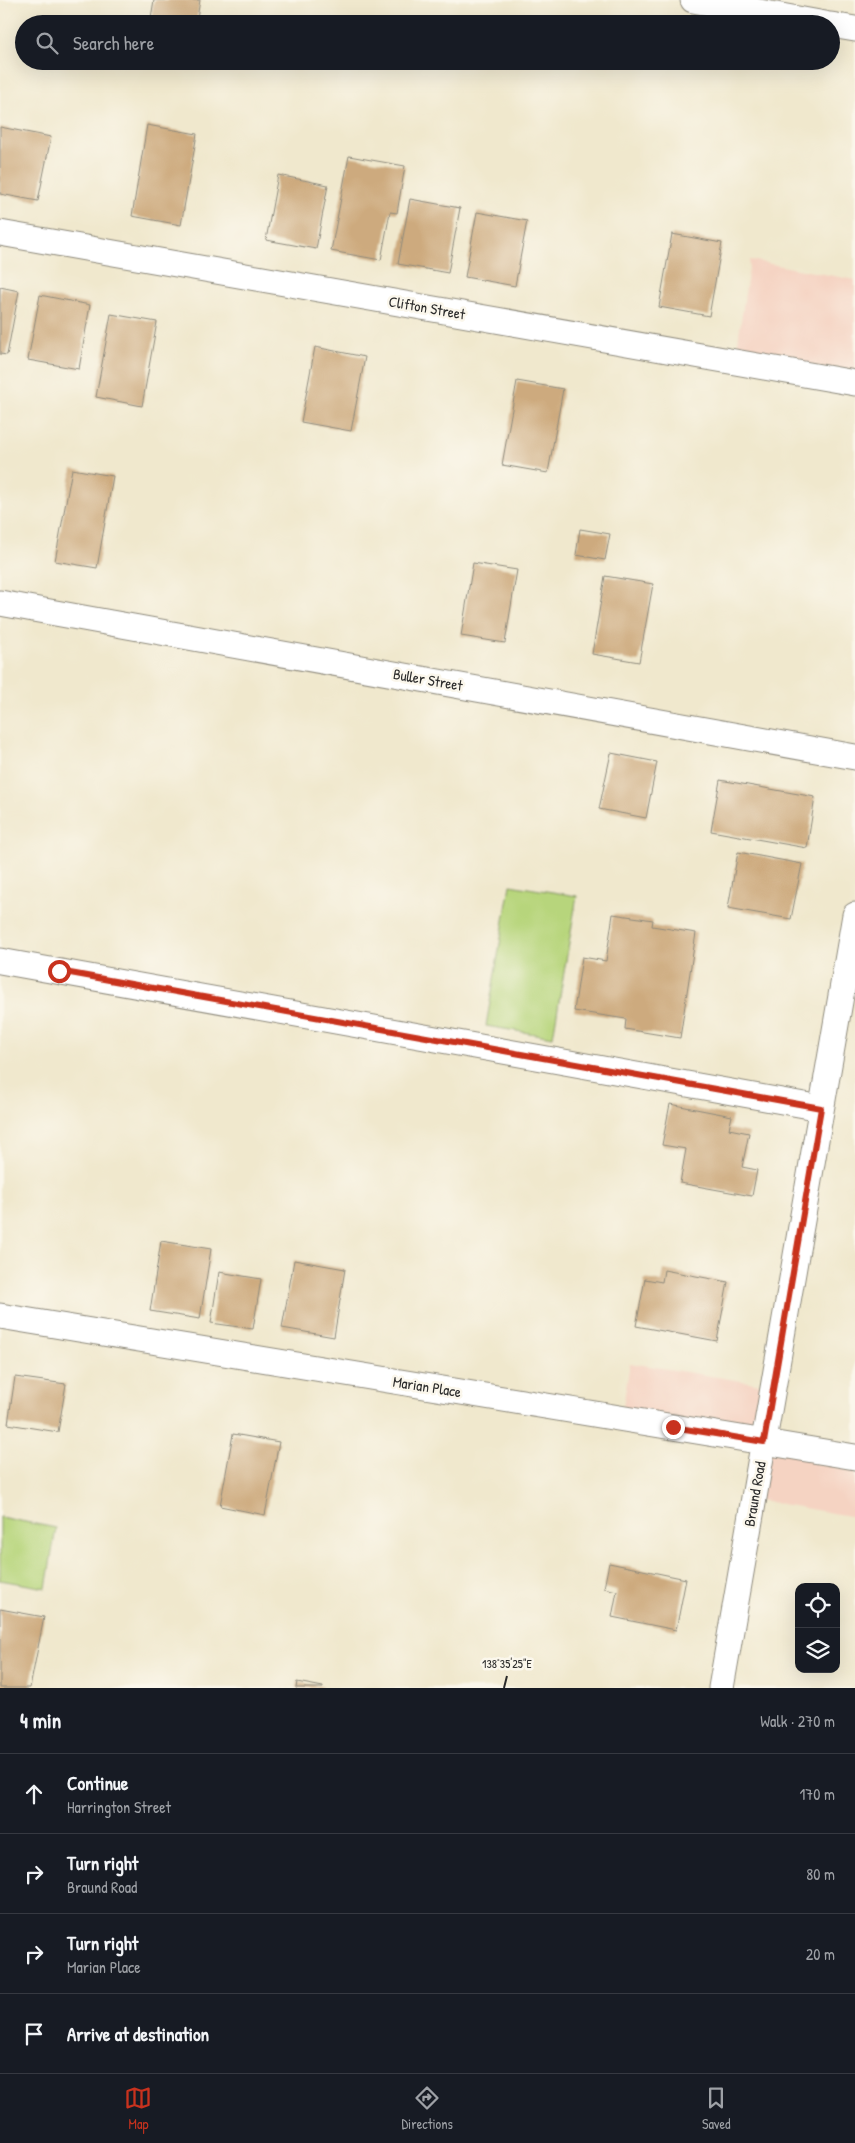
<!DOCTYPE html>
<meta charset="utf-8">
<style>
:root{--surface:#171b24;--page:#20242c;--text:#f1f3f6;--muted:#9ea1a6;--line:#363941;--accent:#c8321e}
body{margin:0;font-family:"Patrick Hand",sans-serif;background:var(--page);color:var(--text)}
.controls{position:absolute;right:15px;bottom:15px;display:grid;overflow:hidden;border-radius:10px;box-shadow:0 5px 20px #0002}
.controls button{width:45px;height:45px;display:grid;place-items:center;padding:0;border:0;border-bottom:1px solid var(--line);background:var(--surface);color:var(--text);font:25px sans-serif}
.stop{position:absolute;width:15px;height:15px;margin:-11px;border:4px solid #c8321e;border-radius:50%;background:#fff}
.stop.end{background:#c8321e;border-color:#fff;box-shadow:0 1px 5px #0008}
.list{margin:0;padding:0;list-style:none}
h2{display:flex;justify-content:space-between;align-items:center;height:65px;margin:0;padding:0 20px;font-size:21px}
h2 small{font-size:16px;font-weight:400;color:var(--muted)}
.list li{display:grid;grid-template-columns:32px 1fr auto;gap:15px;align-items:center;box-sizing:border-box;height:80px;padding:0 20px;border-top:1px solid var(--line)}
.list b{display:block;font-size:19px;white-space:nowrap}
.list p{margin:0;font-size:16px;white-space:nowrap;color:var(--muted)}
.list em{font-size:16px;font-style:normal;color:var(--muted)}
.icon{flex:none;width:28px;height:28px;fill:none;stroke:currentColor;stroke-width:2;stroke-linecap:round;stroke-linejoin:round}
.map{position:relative;flex:none;width:855px;height:1688px;overflow:hidden}
.search{position:absolute;background:var(--surface);box-shadow:0 5px 20px #0002;left:15px;right:15px;top:15px;height:55px;display:flex;align-items:center;gap:12px;box-sizing:border-box;padding:0 18px;border-radius:28px;color:var(--muted);font-size:19px}
.sheet{height:385px;background:var(--surface)}
nav{display:flex;justify-content:space-around;align-items:center;box-sizing:border-box;height:70px;border-top:1px solid var(--line);background:var(--surface);font-size:14px;color:var(--muted)}
nav a{display:grid;justify-items:center;gap:2px}
nav .on{color:var(--accent)}
.map>svg:first-child{display:block}
</style>
<div class="map">
<svg width="855" height="1688" viewBox="0 0 855 1688">
<rect width="100%" height="100%" fill="#fbf7ec"/>
<filter id="ink" filterUnits="userSpaceOnUse"><feTurbulence type="fractalNoise" baseFrequency=".02" numOctaves="2"/><feDisplacementMap in="SourceGraphic" scale="10" xChannelSelector="R" yChannelSelector="G"/><feConvolveMatrix kernelMatrix="1 2 1 2 8 2 1 2 1" color-interpolation-filters="sRGB"/></filter>
<filter id="wash" filterUnits="userSpaceOnUse"><feTurbulence type="fractalNoise" baseFrequency=".0096" numOctaves="4" result="noise"/><feDisplacementMap in="SourceGraphic" scale="20" xChannelSelector="R" yChannelSelector="G"/><feGaussianBlur stdDeviation="1.12" result="paint"/><feColorMatrix in="noise" values="0 0 0 0 0 0 0 0 0 0 0 0 0 0 0 0 0 1.4 0 .05"/><feComposite in="paint" operator="in"/></filter>
<g filter="url(#wash)">
<rect width="100%" height="100%" fill="#f0e8cd"/>
<path fill="#f5d3c2" d="M750,260L855,280V383L735,362Z
M630,1363L773,1386L764,1442L855,1457V1517L754,1499L764,1442L621,1419Z"/>
<path fill="#b7d57c" stroke="#718054" d="M510,885L577,896L553,1037L486,1026Z
M0,1517L56,1528L46,1588L0,1580Z"/>
<g id="blocks">
<path fill="#cdaa7e" d="M154,0H200L196,24H150Z
M147,125L197,134L181,225L132,216Z
M0,127L51,137L38,201L0,194Z
M349,156L405,166L397,213L390,212L381,260L331,251Z
M278,175L328,185L316,249L266,240Z
M410,199L460,208L448,273L398,264Z
M477,212L527,221L515,286L465,277Z
M672,234L722,243L709,316L659,307Z
M0,287L19,291L7,355L0,354Z
M40,295L90,305L79,369L28,360Z
M111,314L157,322L142,406L96,397Z
M315,347L365,357L351,431L301,422Z
M517,381L563,389L548,473L502,465Z
M72,469L113,476L97,568L55,561Z
M580,529L610,534L605,560L576,555Z
M473,563L517,570L505,643L461,636Z
M605,576L653,584L639,662L592,654Z
M611,753L657,762L646,818L599,809Z
M720,780L815,797L807,848L711,831Z
M738,852L802,864L791,919L728,908Z
M613,914L653,920L652,926L696,933L680,1038L625,1029L626,1019L574,1011L582,957L606,961Z
M670,1104L732,1116L729,1129L749,1133L742,1167L757,1170L752,1196L680,1183L686,1149L662,1145Z
M161,1241L211,1249L200,1319L150,1311Z
M294,1260L345,1269L334,1337L282,1328Z
M664,1270L728,1282L717,1341L636,1326L645,1279L662,1282Z
M219,1272L261,1279L253,1329L211,1323Z
M15,1377L66,1384L58,1432L8,1424Z
M233,1434L279,1442L265,1515L220,1506Z
M609,1563L686,1579L676,1630L612,1617L617,1591L604,1588Z
M0,1609L44,1617L30,1688H0Z
M297,1682L323,1687V1688H296Z"/>
</g>
</g>
<g filter="url(#ink)">
<use href="#blocks" fill-opacity="0" stroke="#8e8a7c" stroke-width="1"/>
<g fill="none" stroke-linecap="round" stroke-linejoin="round">
<defs>
<path id="street" d="M693,0L825,24
M831,25L855,29
M0,233L855,383
M0,603L855,757
M0,961L821,1108
M0,1316L855,1457
M721,1688L855,915"/>
</defs>
<use href="#street" stroke="#8e8a7c" stroke-width="27"/>
<use href="#street" stroke="#fff" stroke-width="25"/>
</g>
</g>
<g fill="none" stroke-linecap="round" stroke-linejoin="round" filter="url(#ink)">
<path stroke="#c8321e" stroke-width="6" d="M59,971L821,1108L764,1442L673,1427"/>
</g>
<path fill="none" stroke="#2b2b2b" stroke-width="2" d="M504,1688L507,1676"/>
<g text-anchor="middle" stroke-width="5" stroke-linejoin="round" paint-order="stroke">
<g font-size="15" fill="#2b2b2b" stroke="#fbf7ec">
<text transform="translate(427 308) rotate(10)" y="5">Clifton Street</text>
<text transform="translate(428 680) rotate(10)" y="5">Buller Street</text>
<text transform="translate(427 1387) rotate(9)" y="5">Marian Place</text>
<text transform="translate(755 1494) rotate(-80)" y="5">Braund Road</text>
</g>
</g>
<g font-size="12" text-anchor="middle" fill="#2b2b2b" stroke="#fbf7ec" stroke-width="5" stroke-linejoin="round" paint-order="stroke">
<text x="507" y="1668">138°35'25"E</text>
</g>
</svg>
<div class="controls">
<button><svg class="icon" aria-label="locate" viewBox="0 0 24 24"><circle cx="12" cy="12" r="6"/><path d="M12 2v4M12 18v4M2 12h4M18 12h4"/></svg></button>
<button><svg class="icon" aria-label="layers" viewBox="0 0 24 24"><path d="M12 4l9 5-9 5-9-5zM3 14l9 5 9-5"/></svg></button>
</div>
<div class="stop" style="left:59px;top:971px"></div>
<div class="stop end" style="left:673px;top:1427px"></div>
<div class="search"><svg class="icon" aria-label="search" viewBox="0 0 24 24"><circle cx="10" cy="10" r="6"/><path d="M15 15l6 6"/></svg>Search here</div>
</div>
<section class="sheet">
<h2>4 min<small>Walk · 270 m</small></h2>
<ul class="list">
<li><svg class="icon" aria-label="ahead" viewBox="0 0 24 24"><path d="M12 20V5M6 11l6-6 6 6"/></svg><div><b>Continue</b><p>Harrington Street</p></div><em>170 m</em></li>
<li><svg class="icon" aria-label="right" viewBox="0 0 24 24"><path d="M7 20v-9h11M14 6l5 5-5 5"/></svg><div><b>Turn right</b><p>Braund Road</p></div><em>80 m</em></li>
<li><svg class="icon" aria-label="right" viewBox="0 0 24 24"><path d="M7 20v-9h11M14 6l5 5-5 5"/></svg><div><b>Turn right</b><p>Marian Place</p></div><em>20 m</em></li>
<li><svg class="icon" aria-label="arrive" viewBox="0 0 24 24"><path d="M6 21V4h12l-3 4 3 4H6"/></svg><div><b>Arrive at destination</b></div></li>
</ul>
</section>
<nav>
<a class="on"><svg class="icon" aria-label="map" viewBox="0 0 24 24"><path d="M3 6l6-2 6 2 6-2v14l-6 2-6-2-6 2zM9 4v14M15 6v14"/></svg>Map</a>
<a><svg class="icon" aria-label="directions" viewBox="0 0 24 24"><path d="M12 3l9 9-9 9-9-9zM9 14v-3h6M13 9l2 2-2 2"/></svg>Directions</a>
<a><svg class="icon" aria-label="saved" viewBox="0 0 24 24"><path d="M7 4h10v16l-5-4-5 4z"/></svg>Saved</a>
</nav>
